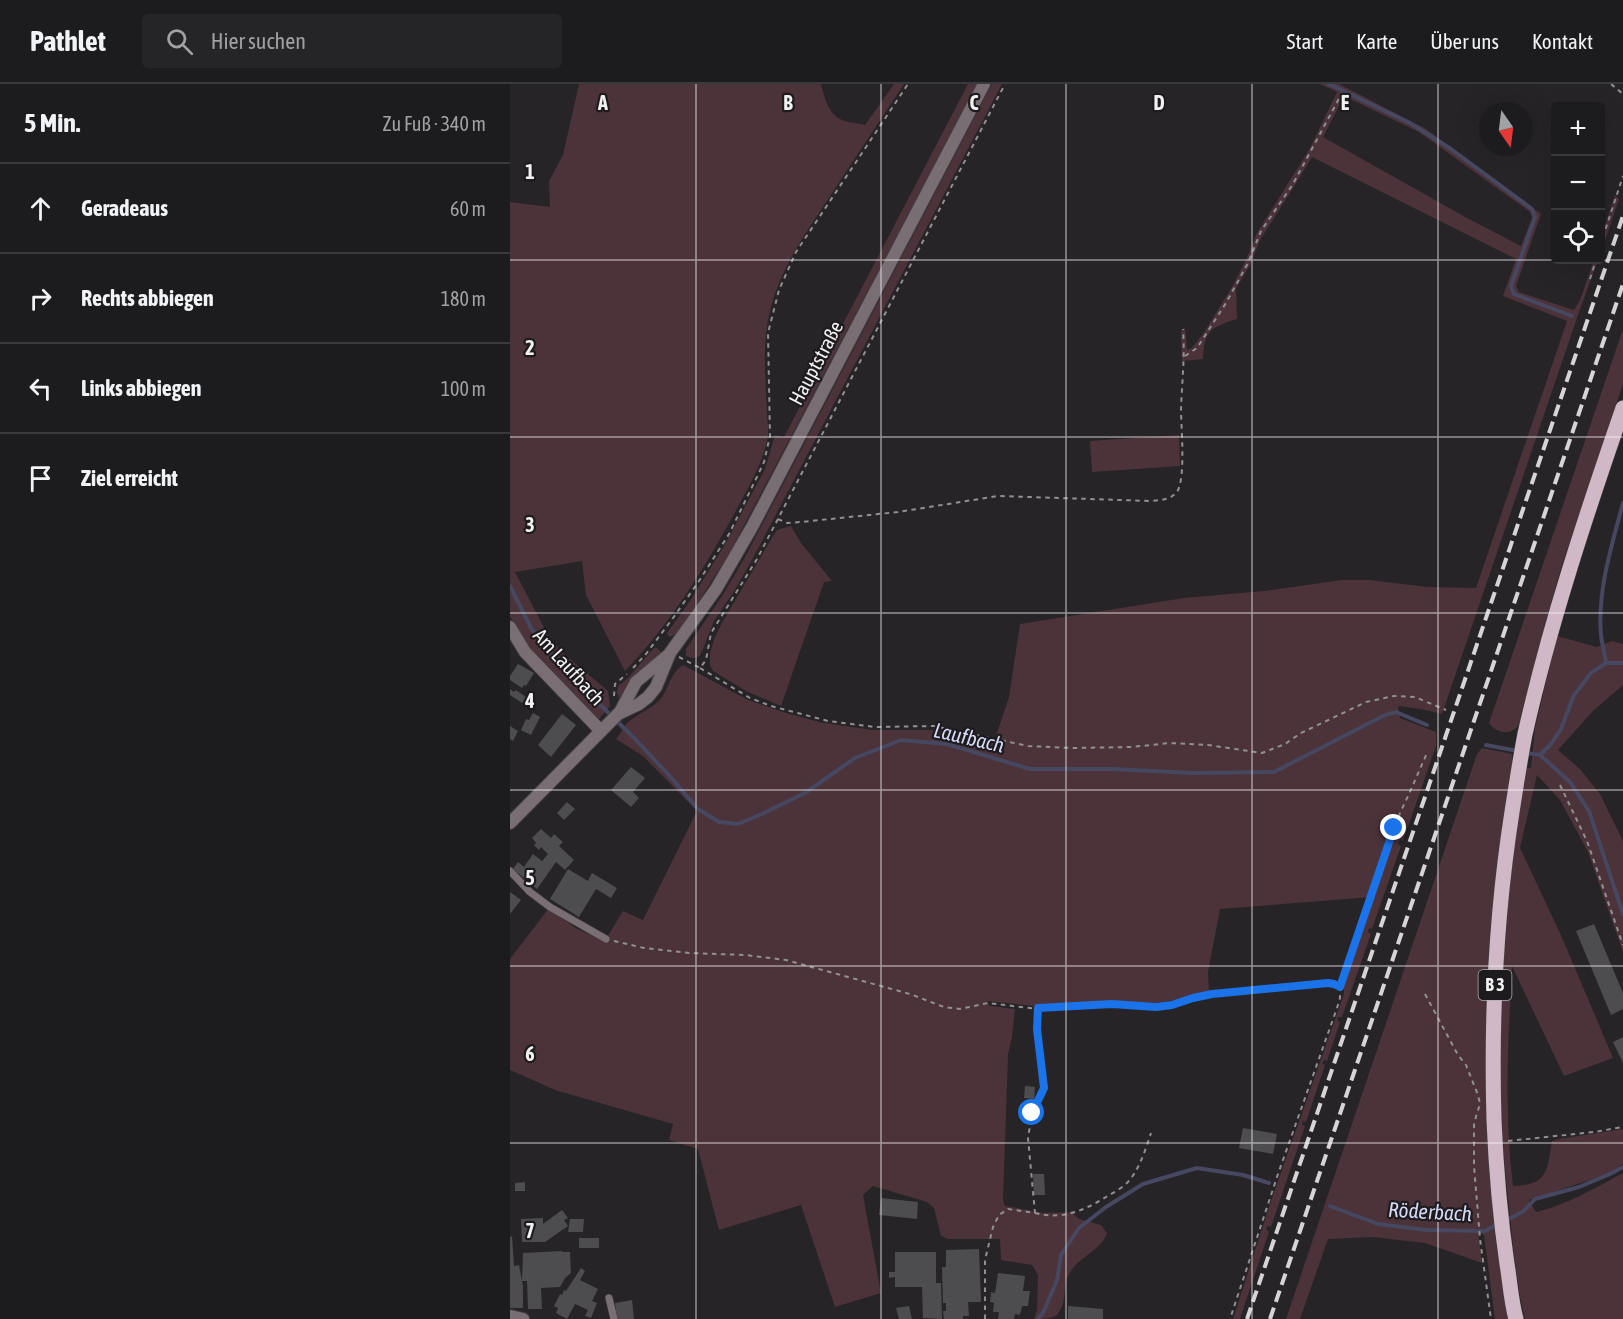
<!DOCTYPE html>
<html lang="de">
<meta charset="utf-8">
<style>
:root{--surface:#1c1b1d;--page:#252426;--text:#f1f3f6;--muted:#a0a1a4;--line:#3a393b}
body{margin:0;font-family:"Asap Condensed",sans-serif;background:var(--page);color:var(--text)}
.controls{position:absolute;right:18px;top:18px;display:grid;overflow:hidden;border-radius:6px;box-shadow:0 6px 24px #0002}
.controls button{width:54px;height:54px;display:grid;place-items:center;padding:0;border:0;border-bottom:2px solid var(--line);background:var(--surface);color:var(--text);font:30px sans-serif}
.compass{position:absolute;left:969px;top:18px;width:54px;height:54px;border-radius:50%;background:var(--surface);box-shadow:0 6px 24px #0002;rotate:166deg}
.stop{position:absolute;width:18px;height:18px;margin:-14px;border:4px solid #1a73e8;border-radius:50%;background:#fff}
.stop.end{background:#1a73e8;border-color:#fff;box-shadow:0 2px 6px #0008}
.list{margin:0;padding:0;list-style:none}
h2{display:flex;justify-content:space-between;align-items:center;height:78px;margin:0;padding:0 24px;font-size:26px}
h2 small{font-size:20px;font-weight:400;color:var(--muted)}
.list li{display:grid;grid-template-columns:39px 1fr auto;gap:18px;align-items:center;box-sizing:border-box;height:90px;padding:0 24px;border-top:2px solid var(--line)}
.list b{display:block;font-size:22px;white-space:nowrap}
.list em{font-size:20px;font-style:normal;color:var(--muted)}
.icon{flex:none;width:33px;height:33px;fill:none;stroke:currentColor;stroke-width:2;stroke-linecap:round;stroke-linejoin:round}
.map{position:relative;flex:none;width:1113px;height:1235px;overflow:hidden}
header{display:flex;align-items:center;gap:36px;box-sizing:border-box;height:84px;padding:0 30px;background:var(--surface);border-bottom:2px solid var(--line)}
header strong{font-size:28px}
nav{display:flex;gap:33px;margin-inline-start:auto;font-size:21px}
.search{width:420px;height:54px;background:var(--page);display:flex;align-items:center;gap:15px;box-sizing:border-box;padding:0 21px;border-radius:6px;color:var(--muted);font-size:22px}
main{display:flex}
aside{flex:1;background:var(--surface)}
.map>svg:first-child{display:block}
</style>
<header>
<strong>Pathlet</strong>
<div class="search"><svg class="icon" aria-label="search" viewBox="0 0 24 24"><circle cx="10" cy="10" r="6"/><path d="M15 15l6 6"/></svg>Hier suchen</div>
<nav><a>Start</a><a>Karte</a><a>Über uns</a><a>Kontakt</a></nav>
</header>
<main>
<aside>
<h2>5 Min.<small>Zu Fuß · 340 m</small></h2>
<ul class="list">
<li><svg class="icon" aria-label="ahead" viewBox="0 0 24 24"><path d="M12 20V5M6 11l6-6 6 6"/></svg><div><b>Geradeaus</b></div><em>60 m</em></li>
<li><svg class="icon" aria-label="right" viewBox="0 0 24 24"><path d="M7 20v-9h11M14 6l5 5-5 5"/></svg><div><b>Rechts abbiegen</b></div><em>180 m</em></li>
<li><svg class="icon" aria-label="left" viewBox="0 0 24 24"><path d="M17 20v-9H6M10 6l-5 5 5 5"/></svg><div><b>Links abbiegen</b></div><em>100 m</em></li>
<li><svg class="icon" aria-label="arrive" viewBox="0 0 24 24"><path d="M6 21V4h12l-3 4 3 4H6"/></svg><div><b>Ziel erreicht</b></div></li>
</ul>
</aside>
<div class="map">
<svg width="1113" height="1235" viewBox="0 0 1113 1235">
<rect width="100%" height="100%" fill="#262427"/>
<path fill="#4b3339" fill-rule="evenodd" d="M69,0H311C314,12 318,29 330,35C337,39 348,39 355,41L384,0H394L297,147C271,188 254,225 255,275C255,293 256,311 257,329C257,337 259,345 258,352C254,375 241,399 230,419C198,479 162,538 115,587L76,511L72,477L5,488L39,553L54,570L98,607L100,622L88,636L23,568L0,533V118L40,123L39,97L53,71Z
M458,0H467L220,468L187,520L166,550L159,553L157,549L180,517L214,462L255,385L265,351L274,353Z
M482,0H492L242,476L223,509L204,537L191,570C187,575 182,575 176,572V565L212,512L234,475Z
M810,0H829L916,45L1031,130L1006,202L1009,208L1064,226L1070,216L1084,176H1088L1069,228L932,630L911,625L888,622L890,634L926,648V662L893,757L890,756L888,760L891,762L862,845L859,844L858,848L861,850L832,933H828L827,936L830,938L817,977L814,976L812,980L815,981L796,1038L793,1037L792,1041L795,1042L761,1143L758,1142L756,1145L759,1148L730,1235H723L761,1117L834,910V903L862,813L710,825L698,888L699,907L666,916L646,919L604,917L550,922H524L477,917L480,922L505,925L502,953L498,970L493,1116L495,1122L534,1129L561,1128L569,1135L591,1141L597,1149C593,1165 567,1174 559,1190C552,1202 558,1218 547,1231C541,1235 532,1235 524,1235L527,1226L528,1191L522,1181L491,1176L490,1155H438L431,1152L424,1124L417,1118L363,1102L353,1111L371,1209L325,1223L291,1121L209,1146L188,1065L159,1056L163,1040L45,1006L0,986V875L39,824L67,845L95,857L113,827L133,836L187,727L133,672L106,655C110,650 113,644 117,639C128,629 143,625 152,613C159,602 162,587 173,581L238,616L276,629L309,638L362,646H423L484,658L499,613L510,540L674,514L754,507L832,496H859L917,503L966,504L1057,237L993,212L1006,175L802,73L783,104L750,156L741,179L726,205L727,235C701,243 694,247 693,275L672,277L671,247L675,243L677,266L682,264L693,250L722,203L736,176L747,149L799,66L827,8ZM834,12L909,48L1020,128L1022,134L1011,162L957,134L813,53Z
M1105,111L1109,115L1091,169V154Z
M1113,245V300L1051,484L1009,640C1003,652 986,650 979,639Z
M669,351L670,382L582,388L580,357Z
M281,442L291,459L322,497L314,498L271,622L236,607L203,587L200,581V569L205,553L213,537L266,447L270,445Z
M1047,552L1087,563L1102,557L1113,560V601L1082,628L1048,666L1070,685L1090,710L1113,757V868L1078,768L1050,716L1027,691L1010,764L1050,849L1103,974L1054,992L1002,882C998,955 994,1030 1003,1102C1038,1101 1037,1087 1042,1057L1049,1055L1113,1045V1080L1098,1090L1019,1116L1026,1128C1057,1121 1085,1104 1113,1089V1235H1015C1006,1198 1003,1161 999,1123C982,976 990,829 1016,684H1021L1025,644Z
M144,564H147L151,568L110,617L107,609L108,602L117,595Z
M972,664L1002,670V680L983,818L977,910L978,1058L985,1151L998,1235H985L974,1151L968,1148L972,1179L915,1159L863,1153L818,1155L790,1235H776L967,670Z"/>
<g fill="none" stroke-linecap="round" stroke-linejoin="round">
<path stroke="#464760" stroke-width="4" d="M819,0L900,39L941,65L1022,125L1025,133L1001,202L1004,210L1062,232
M0,502L21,544L54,585L125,655L158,690L188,725L209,738L228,740L252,730L295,709L345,674L391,656L437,660L520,685H603L683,689L764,688L875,631L886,628L917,641
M1096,579C1095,570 1092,560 1091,551C1087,508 1102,460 1113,419
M976,661L1008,667
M1016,669L1030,671
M1030,671L1060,698L1079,727L1113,830
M1030,671L1041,660L1051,645L1064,611L1081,589L1096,579H1113
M820,1122L868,1140L916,1146L975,1147L988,1140
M995,1137L1014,1127L1025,1115L1069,1103L1100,1090L1113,1083
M528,1235L534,1227L547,1196L551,1171L569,1144L596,1123L633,1100L687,1084L733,1091L759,1099"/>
</g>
<path fill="#4d4c4f" d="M8,580L24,589L16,602L14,601L12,604L0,596V592Z
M0,605L4,608L6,606L16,613L12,619L0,611Z
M23,629L30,633L21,651L11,646L16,635L19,636Z
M52,630L66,641L41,673L28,661Z
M0,642L8,647L3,657L0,655Z
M121,683L135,694L123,708L129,714L121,723L101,706Z
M57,718L65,725L54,736L47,729Z
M31,745L41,754L44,750L53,758L49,762L64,776L55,786L46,778L27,805L3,785L8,778L14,783L23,770L32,777L38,770L31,763L29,766L24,761L26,759L22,754Z
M58,785L78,797L82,789L107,804L101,814L86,805L69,833L40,815Z
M0,808L11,816L0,830Z
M1084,840L1113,909V925L1101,931L1066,847Z
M1113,953V979L1103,958Z
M515,1002L525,1003L524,1015L514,1014Z
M733,1044L767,1050L763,1070L729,1064Z
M523,1090H534L535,1111H524Z
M15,1098V1107H5V1099Z
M371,1114L408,1118L407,1135L369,1131Z
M52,1126L58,1134L54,1136L58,1142L35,1158H12L11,1135L33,1134V1140Z
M60,1135H74L73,1148H58Z
M2,1152L4,1182L9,1181L13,1202V1224H0V1153Z
M69,1154H89V1164H69Z
M469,1165L471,1218H458L459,1232H453V1235H434L433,1227H436V1219H433L432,1183H436V1166Z
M52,1167V1168H60L61,1189L55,1194L50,1203L31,1204L32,1225H18L17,1197H12L13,1169Z
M385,1168H426V1199H431L432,1235L413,1234L412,1203H385V1193L379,1194V1188H385Z
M71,1184L75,1187L70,1196L88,1205L82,1217L87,1219L81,1234L75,1232L78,1226L65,1220L57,1235L46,1229L48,1224L44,1222L50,1210L52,1211L54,1206L56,1207Z
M488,1189L515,1192L513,1207H520L518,1222H512L510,1231L505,1230L504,1235H488L489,1228H483L484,1219L480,1218L481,1208L485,1209Z
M122,1216L124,1235H107L105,1219Z
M399,1222L402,1235H389L386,1224Z
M558,1222L593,1225V1235H558Z"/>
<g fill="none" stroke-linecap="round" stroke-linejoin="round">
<defs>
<path id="service" d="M0,787L20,808L40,823L96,855
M99,1214L104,1235"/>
<path id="minor" d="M0,543L15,568L91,647
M0,1232L13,1235"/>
<path id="tertiary" d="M110,628L126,598L157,572
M0,739L108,630L129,620L138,613L146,603L160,569L206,505L242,443L474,0"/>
<path id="primary" d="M1006,1235C1001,1217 1000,1198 997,1180C990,1132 986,1084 984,1036C981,933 986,830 1002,728C1006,702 1010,676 1015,650C1040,539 1076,431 1113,324"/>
</defs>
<use href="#service" stroke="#434143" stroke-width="8"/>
<use href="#minor" stroke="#434143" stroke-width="14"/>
<use href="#tertiary" stroke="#434143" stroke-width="14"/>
<use href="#primary" stroke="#434143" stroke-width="16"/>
<path stroke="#919092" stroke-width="2" stroke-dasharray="4.5 4.5" stroke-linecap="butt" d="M1101,0L1113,10
M1090,162L1113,92
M1080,195L1086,176
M675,272L687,264L716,219L738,179L751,147L783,100L832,9
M268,435L277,439L291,438L388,428L488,412L641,417C651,416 660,416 667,408C676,394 671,343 671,325C672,298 675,272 673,245
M169,573L190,584L196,576L201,549L247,475L495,0
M123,584L136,570L163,534L189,497L219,450L245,397L254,378L260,352L258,249L269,206L286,168L398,0
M190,584L240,614L261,622L318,637L365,643L424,642L518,662L561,664L622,663L659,659L698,661L752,669L775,660L791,649L856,618L884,612L905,613L936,626
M104,612L105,600L117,590
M1050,701L1077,757L1113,861
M104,857L134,864L179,869L235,871L276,876L400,910L434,923L450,925L478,919L528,925L602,920L646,923L662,921L683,914L702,910L817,899L824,900L830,903V914L827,924L768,1090L720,1235
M830,903L890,729L899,710L917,669
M915,910L948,971L956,981L968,1011L970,1020L964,1039V1082L970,1155L981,1235
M998,1057L1084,1048L1113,1043
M525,1129C551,1136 574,1127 596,1113C605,1108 616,1102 622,1093C631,1080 636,1064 641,1049
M475,1235V1176L483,1143L489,1131L498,1125L525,1129L518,1054L522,1029L534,1004L527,945L528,925"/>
<use href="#service" stroke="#7a6e75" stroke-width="7"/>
<use href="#minor" stroke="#7a6e75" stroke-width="12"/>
<use href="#tertiary" stroke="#7a6e75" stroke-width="12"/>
<use href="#primary" stroke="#d1b8c7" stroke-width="15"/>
<path stroke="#d6d5d6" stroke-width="4" stroke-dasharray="12 6" stroke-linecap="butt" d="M737,1235L1113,132
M760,1235L1113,200"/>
</g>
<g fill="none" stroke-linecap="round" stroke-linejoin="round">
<path stroke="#1a73e8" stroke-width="8" d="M522,1029L534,1004L527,945L528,924L602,920L646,923L662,921L683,914L702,910L818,899L824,900L830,903L884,744"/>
</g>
<path fill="none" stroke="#f2f1f2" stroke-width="1.5" stroke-opacity="0.55" d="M186,0V1235M371,0V1235M556,0V1235M742,0V1235M928,0V1235M0,176H1113M0,353H1113M0,529H1113M0,706H1113M0,882H1113M0,1059H1113"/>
<g text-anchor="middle" stroke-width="4.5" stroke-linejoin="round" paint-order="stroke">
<rect fill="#1d1b1d" stroke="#b2b1b2" stroke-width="1.5" x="968.5" y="886" width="33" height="30" rx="4.5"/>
<g font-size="18" font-weight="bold" fill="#f2f1f2">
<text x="985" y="907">B 3</text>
</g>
<g font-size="20" fill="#f2f1f2" stroke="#1d1b1d">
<text transform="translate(306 279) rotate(-62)" y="7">Hauptstraße</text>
<text transform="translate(59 583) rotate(48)" y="7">Am Laufbach</text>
</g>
<g font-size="21" font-style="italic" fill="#d6d9f7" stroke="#1d1b1d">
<text transform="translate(459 654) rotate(13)" y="7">Laufbach</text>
<text transform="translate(920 1128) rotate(3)" y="7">Röderbach</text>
</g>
</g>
<g font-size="20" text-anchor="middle" font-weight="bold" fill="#f2f1f2" stroke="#1d1b1d" stroke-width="4.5" stroke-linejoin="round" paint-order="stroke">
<text x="93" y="26">A</text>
<text x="278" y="26">B</text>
<text x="464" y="26">C</text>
<text x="649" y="26">D</text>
<text x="835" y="26">E</text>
<text x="20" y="95">1</text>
<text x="20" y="271">2</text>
<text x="20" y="448">3</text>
<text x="20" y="624">4</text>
<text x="20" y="801">5</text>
<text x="20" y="977">6</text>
<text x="20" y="1154">7</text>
</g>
</svg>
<div class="controls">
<button>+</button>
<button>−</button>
<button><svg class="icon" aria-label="locate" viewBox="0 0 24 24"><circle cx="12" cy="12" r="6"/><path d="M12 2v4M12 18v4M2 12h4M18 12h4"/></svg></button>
</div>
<svg class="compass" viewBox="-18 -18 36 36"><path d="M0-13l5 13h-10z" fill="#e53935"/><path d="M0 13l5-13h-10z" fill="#a0a1a4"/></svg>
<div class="stop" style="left:522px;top:1029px"></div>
<div class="stop end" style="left:884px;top:744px"></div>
</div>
</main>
